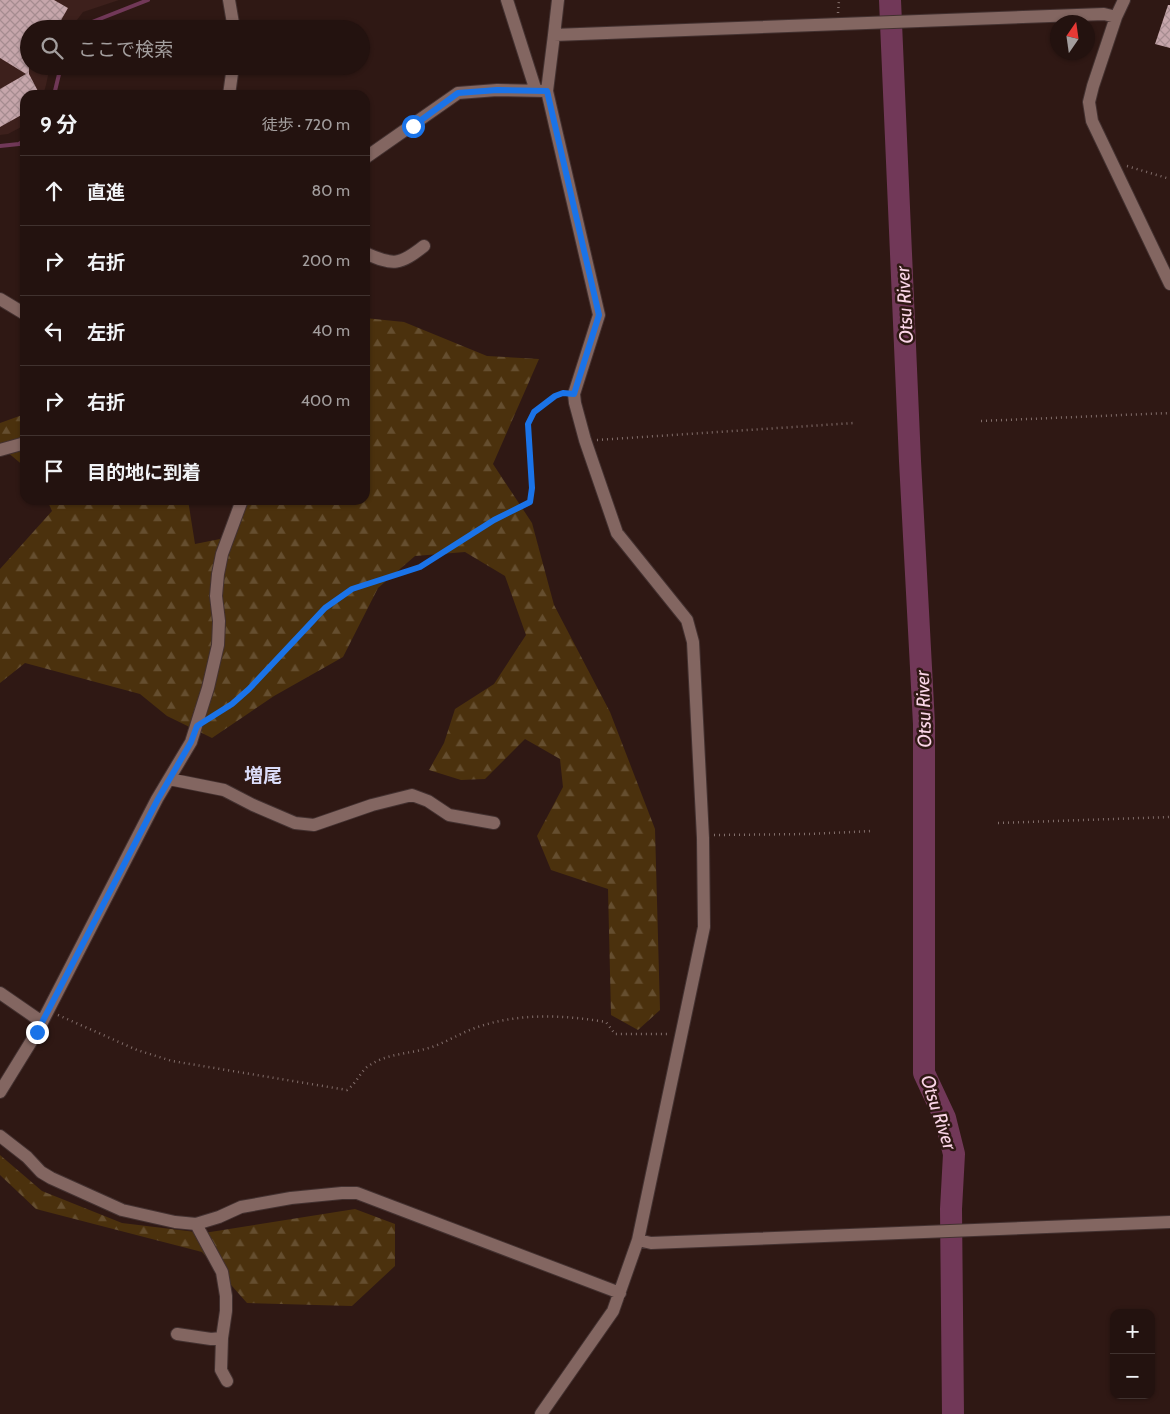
<!DOCTYPE html>
<html lang="ja">
<meta charset="utf-8">
<style>
:root{--surface:#23120f;--page:#2f201d;--text:#f1f3f6;--muted:#a39e9e;--line:#40322f}
body{margin:0;font-family:Cabin,"Noto Sans JP",sans-serif;background:var(--page);color:var(--text)}
.controls{position:absolute;right:15px;bottom:15px;display:grid;overflow:hidden;border-radius:10px;box-shadow:0 1px 4px #0004}
.controls button{width:45px;height:45px;display:grid;place-items:center;padding:0;border:0;border-bottom:1px solid var(--line);background:var(--surface);color:var(--text);font:25px sans-serif}
.compass{position:absolute;left:1050px;top:15px;width:45px;height:45px;border-radius:50%;background:var(--surface);box-shadow:0 1px 4px #0004;rotate:13deg}
.stop{position:absolute;width:15px;height:15px;margin:-11px;border:4px solid #1a73e8;border-radius:50%;background:#fff}
.stop.end{background:#1a73e8;border-color:#fff;box-shadow:0 1px 5px #0008}
.list{margin:0;padding:0;list-style:none}
h2{display:flex;justify-content:space-between;align-items:center;height:65px;margin:0;padding:0 20px;font-size:21px}
h2 small{font-size:16px;font-weight:400;color:var(--muted)}
.list li{display:grid;grid-template-columns:32px 1fr auto;gap:15px;align-items:center;box-sizing:border-box;height:70px;padding:0 20px;border-top:1px solid var(--line)}
.list b{display:block;font-size:19px;white-space:nowrap}
.list em{font-size:16px;font-style:normal;color:var(--muted)}
.icon{flex:none;width:28px;height:28px;fill:none;stroke:currentColor;stroke-width:2;stroke-linecap:round;stroke-linejoin:round}
.map{position:relative;flex:none;width:1170px;height:1414px;overflow:hidden}
.search{position:absolute;background:var(--surface);box-shadow:0 1px 4px #0004;left:20px;top:20px;width:350px;height:55px;display:flex;align-items:center;gap:12px;box-sizing:border-box;padding:0 18px;border-radius:28px;color:var(--muted);font-size:19px}
.panel{position:absolute;background:var(--surface);box-shadow:0 1px 4px #0004;left:20px;top:90px;width:350px;height:415px;border-radius:15px}
.map>svg:first-child{display:block}
</style>
<div class="map">
<svg width="1170" height="1414" viewBox="0 0 1170 1414">
<defs>
<pattern id="forest-firs" width="22" height="20" patternUnits="userSpaceOnUse" patternTransform="scale(1.25)"><rect width="22" height="20" fill="#4b310d"/><path d="M5 1l3.5 6h-7zM16 11l3.5 6h-7z" fill="#654e2f"/></pattern>
<pattern id="building-cross-hatch" width="8" height="8" patternUnits="userSpaceOnUse" patternTransform="scale(1.25)"><rect width="8" height="8" fill="#c6a6ab"/><path d="M0 0l8 8M0 8l8-8" fill="none" stroke="#a68c90"/></pattern>
</defs>
<rect width="100%" height="100%" fill="#2f1814"/>
<path fill="#3d201c" d="M0,0H119L83,12L70,29H29V66H50L46,85L43,95H25V125L8,134L0,135Z"/>
<path fill="url(#forest-firs)" d="M365,318L404,322L487,356L539,359L493,464L532,523L554,605L610,712L655,829L660,1010L638,1030L611,1015L608,889L551,870L537,836L563,787L560,759L525,739L485,779L461,780L429,770L444,743L455,709L494,684L526,635L505,576L465,552L415,556L378,588L343,657L274,696L212,738L167,716L140,694L25,663L0,683V569L52,511L47,500H188L195,544L235,536L248,500H365Z
M25,414V467L0,446V423Z
M0,1155L42,1191L122,1223L204,1233L355,1209L395,1224V1266L352,1306L247,1303L202,1252L36,1209L0,1175Z"/>
<g fill="none" stroke-linecap="round" stroke-linejoin="round">
<path stroke="#713858" stroke-width="4" d="M86,29L92,22L148,0
M54,95L61,66
M0,146L19,144L25,140"/>
<path stroke="#713858" stroke-width="22" d="M890,0L910,461L924,724V1073L945,1118L954,1154L951,1209L953,1414"/>
</g>
<path fill="url(#building-cross-hatch)" d="M0,0H54L68,8L56,29H29V74L40,95H25V113L0,127V89L26,74L0,58Z
M1168,5H1170V48L1155,44Z"/>
<g fill="none" stroke-linecap="round" stroke-linejoin="round">
<defs>
<path id="minor" d="M229,0L234,29
M507,0L536,91
M558,0L554,35L1104,14L1116,17
M1124,0L1116,17L1093,86L1089,102L1092,121L1170,284
M229,95L233,66
M365,158L458,93L497,90L547,91
M365,253C394,266 400,265 424,246
M0,299L25,314
M0,450L25,443
M169,779L224,790L253,805L295,823L314,825L372,805L412,795L428,801L449,815L494,823
M0,993L42,1022
M0,1092L37,1032L157,799L191,742L208,688L218,645L219,621L216,596L218,574L222,554L242,500
M0,1136L27,1157L41,1172L51,1178L122,1210L175,1222L196,1224L219,1217L241,1207L291,1198L342,1193H357L620,1293
M196,1224L222,1272L226,1296V1311L222,1338L221,1370L227,1381
M638,1240L651,1243L1170,1222
M177,1334L211,1339L222,1338
M541,1414L613,1311L638,1240L704,927L703,838L693,642L687,620L617,533L585,440L575,403L574,394L599,315L547,91L554,35"/>
</defs>
<use href="#minor" stroke="#433130" stroke-width="14"/>
<path stroke="#826e6b" stroke-width="2.5" stroke-dasharray="1 4" stroke-linecap="butt" d="M838,13L839,0
M1127,166L1170,179
M981,421L1170,413
M597,440L854,423
M211,717L231,704L249,689L325,608L352,589L420,567L494,520L530,502C533,483 532,463 530,443C529,437 527,429 528,424C532,409 549,397 563,393
M998,823L1170,817
M714,835L811,834L872,831
M58,1015L137,1050L172,1061L347,1090C357,1083 361,1070 370,1065C388,1053 411,1054 432,1047C449,1041 464,1031 481,1026C521,1013 564,1015 606,1022L615,1034H669"/>
<use href="#minor" stroke="#836661" stroke-width="12"/>
</g>
<g fill="none" stroke-linecap="round" stroke-linejoin="round">
<path stroke="#1a73e8" stroke-width="6" d="M37,1032L158,799L191,742L197,726L232,704L249,689L325,608L352,589L420,567L494,520L530,502L532,488L528,424L534,412L555,396L563,393L574,394L599,315L547,91L497,90L458,93L413,126"/>
</g>
<g text-anchor="middle" stroke-width="5" stroke-linejoin="round" paint-order="stroke">
<g font-size="19" font-style="italic" fill="#fad5e7" stroke="#2f1814">
<text transform="translate(904 305) rotate(-93)" y="7">Otsu River</text>
<text transform="translate(923 709) rotate(-92)" y="7">Otsu River</text>
<text transform="translate(939 1112) rotate(72)" y="7">Otsu River</text>
</g>
<g font-size="19" font-weight="bold" fill="#dbdcf9" stroke="#2f1814">
<text x="263" y="782">増尾</text>
</g>
</g>
</svg>
<div class="controls">
<button>+</button>
<button>−</button>
</div>
<svg class="compass" viewBox="-18 -18 36 36"><path d="M0-13l5 13h-10z" fill="#e53935"/><path d="M0 13l5-13h-10z" fill="#a39e9e"/></svg>
<div class="stop" style="left:413px;top:126px"></div>
<div class="stop end" style="left:37px;top:1032px"></div>
<div class="search"><svg class="icon" aria-label="search" viewBox="0 0 24 24"><circle cx="10" cy="10" r="6"/><path d="M15 15l6 6"/></svg>ここで検索</div>
<section class="panel">
<h2>9 分<small>徒歩 · 720 m</small></h2>
<ul class="list">
<li><svg class="icon" aria-label="ahead" viewBox="0 0 24 24"><path d="M12 20V5M6 11l6-6 6 6"/></svg><div><b>直進</b></div><em>80 m</em></li>
<li><svg class="icon" aria-label="right" viewBox="0 0 24 24"><path d="M7 20v-9h11M14 6l5 5-5 5"/></svg><div><b>右折</b></div><em>200 m</em></li>
<li><svg class="icon" aria-label="left" viewBox="0 0 24 24"><path d="M17 20v-9H6M10 6l-5 5 5 5"/></svg><div><b>左折</b></div><em>40 m</em></li>
<li><svg class="icon" aria-label="right" viewBox="0 0 24 24"><path d="M7 20v-9h11M14 6l5 5-5 5"/></svg><div><b>右折</b></div><em>400 m</em></li>
<li><svg class="icon" aria-label="arrive" viewBox="0 0 24 24"><path d="M6 21V4h12l-3 4 3 4H6"/></svg><div><b>目的地に到着</b></div></li>
</ul>
</section>
</div>
